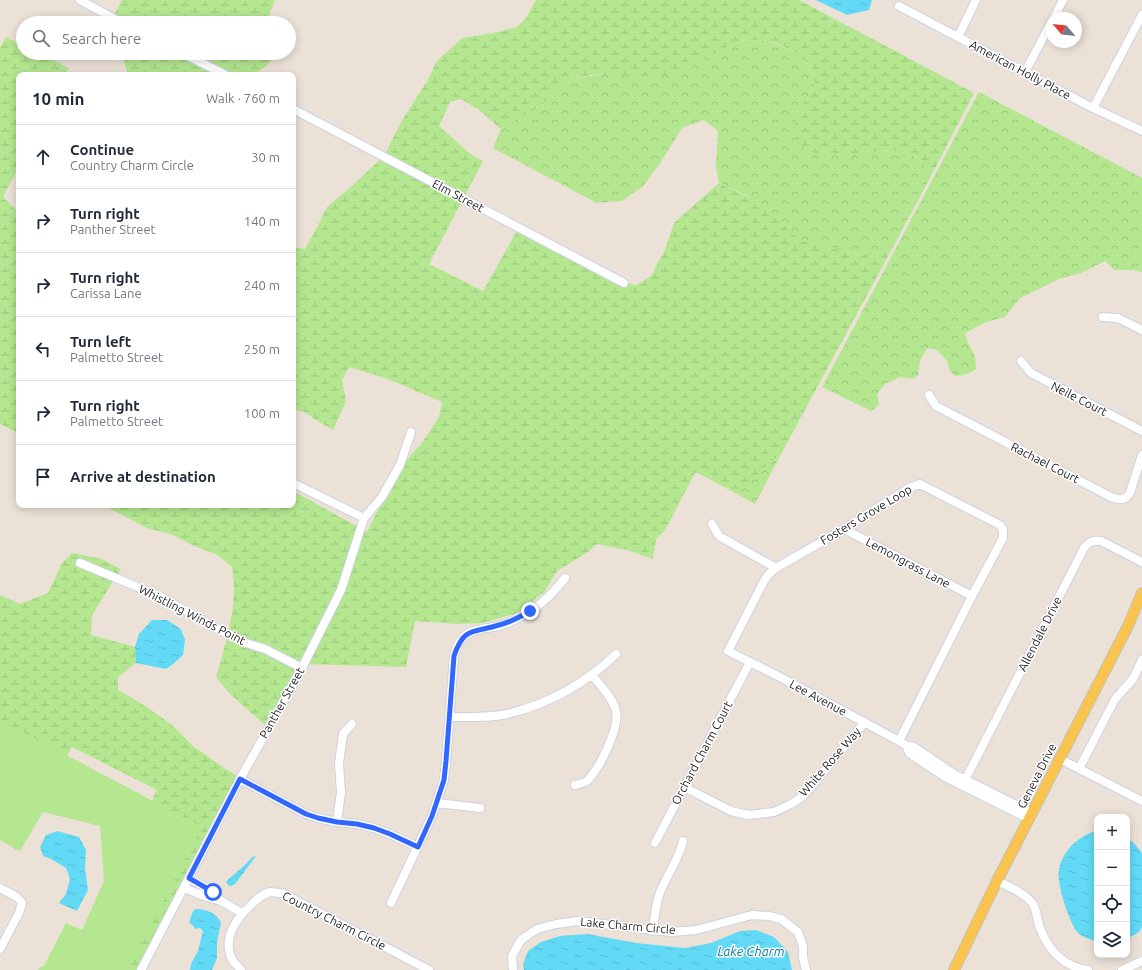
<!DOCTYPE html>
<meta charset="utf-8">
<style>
:root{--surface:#fff;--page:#f2f2f3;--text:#1f2937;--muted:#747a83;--line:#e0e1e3}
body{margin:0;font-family:Ubuntu,sans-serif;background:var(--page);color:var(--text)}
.controls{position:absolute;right:12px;bottom:12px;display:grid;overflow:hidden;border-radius:8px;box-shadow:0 2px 10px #0003}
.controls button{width:36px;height:36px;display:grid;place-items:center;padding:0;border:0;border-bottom:1px solid var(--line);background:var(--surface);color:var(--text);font:20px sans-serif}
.compass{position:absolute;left:1046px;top:12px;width:36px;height:36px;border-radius:50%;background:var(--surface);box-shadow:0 2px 10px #0003;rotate:298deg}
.stop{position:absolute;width:12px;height:12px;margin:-9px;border:3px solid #3167ff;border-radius:50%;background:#fff}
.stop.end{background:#3167ff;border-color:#fff;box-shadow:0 1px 4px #0008}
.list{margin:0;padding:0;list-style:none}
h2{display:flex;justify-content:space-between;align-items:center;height:52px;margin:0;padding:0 16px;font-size:17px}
h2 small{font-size:13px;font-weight:400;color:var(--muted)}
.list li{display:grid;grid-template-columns:26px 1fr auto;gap:12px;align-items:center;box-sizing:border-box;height:64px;padding:0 16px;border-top:1px solid var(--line)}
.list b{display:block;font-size:15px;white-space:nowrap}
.list p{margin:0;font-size:13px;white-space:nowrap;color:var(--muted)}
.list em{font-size:13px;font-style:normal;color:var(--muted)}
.icon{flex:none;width:22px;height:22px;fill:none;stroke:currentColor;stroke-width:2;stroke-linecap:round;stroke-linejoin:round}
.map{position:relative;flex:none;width:1142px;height:970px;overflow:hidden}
.search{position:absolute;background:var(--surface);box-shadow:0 2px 10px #0003;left:16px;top:16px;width:280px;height:44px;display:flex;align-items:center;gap:10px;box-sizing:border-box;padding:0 14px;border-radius:22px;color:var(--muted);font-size:15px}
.panel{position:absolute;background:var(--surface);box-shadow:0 2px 10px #0003;left:16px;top:72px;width:280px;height:436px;border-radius:8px}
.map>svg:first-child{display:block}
</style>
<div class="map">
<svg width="1142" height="970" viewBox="0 0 1142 970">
<defs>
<pattern id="forest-crowns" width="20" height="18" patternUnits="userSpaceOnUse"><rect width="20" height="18" fill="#b4e78f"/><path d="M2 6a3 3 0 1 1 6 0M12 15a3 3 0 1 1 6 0" fill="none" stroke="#9bc67b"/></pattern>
<pattern id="wetland-marsh" width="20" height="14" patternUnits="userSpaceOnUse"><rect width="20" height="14" fill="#b4e78f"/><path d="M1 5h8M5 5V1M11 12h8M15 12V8" fill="none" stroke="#9bc67b"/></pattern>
<pattern id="water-ripples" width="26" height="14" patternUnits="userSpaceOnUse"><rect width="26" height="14" fill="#62daf6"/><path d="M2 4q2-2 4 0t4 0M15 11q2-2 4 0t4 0" fill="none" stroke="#55bbd3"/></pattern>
</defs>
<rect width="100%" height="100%" fill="#ebe1d7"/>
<path fill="url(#forest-crowns)" d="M752,40L768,41L786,48L802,56L814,73V85L810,94L806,99L819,155C849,158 921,133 930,178L893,247L876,257L859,255L830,247L814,246L797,237L745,195L719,183L716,166L718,131L704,120L682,128L659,165L643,186L622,201L594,203L595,202L493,148L501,129L514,121L530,113L543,104L553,94L573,79L613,72L637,78L662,75L688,69L719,50L735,43Z
M979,92L1142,178V272L1133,270H1115L1105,261L1081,273L1059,279L1020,298L1005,317L986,322L965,333L967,340L975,356L976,369C969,374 964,375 955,376L950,371L947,361L937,350L927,348L920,361L918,375L913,379L900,377L885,384L877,394L879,405L871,411L822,387Z
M781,454L755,504L737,494L774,459Z"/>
<path fill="url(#wetland-marsh)" d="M122,0H275L266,23H113L112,19Z
M536,0H799L974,93L930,178C921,135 856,156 828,156C820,156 814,153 808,150C799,146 798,142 796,134C793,119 799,110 807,98C810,94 813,89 814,84C814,82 815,75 813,72C812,69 804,58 801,56C793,50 777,43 768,41C735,35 716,54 690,68C680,73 647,79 636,78C628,77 620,74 613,72L611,73L590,75L573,79L553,94L543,104L530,113L514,121L501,129L478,109L461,99L450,102L439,126L469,153L483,161L429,264L483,291L518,229L605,269L635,286L651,276L665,250L674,223L719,183L759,203L797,237L814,246L830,247L859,255L876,257L893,247L781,454L774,459L737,494L698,473H695L665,530L656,539L653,559L627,550L597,544L588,552L557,571L544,592L517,613L483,623L458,624L415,621L406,667L299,664L266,726L231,695L216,677C224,650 233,621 234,592C234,584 233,575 232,567L218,555L194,546L173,535L147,528L103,505H293V491L367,532L397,471L418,447L420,446L439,417L442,402L388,379L349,367L342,380L346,401L333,430L316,420L303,411L293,410V247L305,249L315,231L327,207L353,185L384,156L403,119L429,78L436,62L462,38L493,33L517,27L526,18Z
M6,37L23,46V53H38L69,68L65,75H19V166L3,197L19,213V433L0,424V48Z
M122,53H279L264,68L252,75H128Z
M72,553L101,559L121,569L92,615L91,635L135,647L136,663L118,677V690L142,704L172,725L193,746L224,768L238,776L138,970H38L40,967L74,954L157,790L72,747L17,850L12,847L0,837V595L20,604L48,593L62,563Z"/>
<path fill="#b4e78f" d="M0,720L202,827L128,970H42L66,923L82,930L104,881L100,826L43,812L20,851L0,840Z"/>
<path fill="url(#water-ripples)" d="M816,0H872L869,10L847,15Z
M152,620H167L181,629L185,640L183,655L173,664L166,669L136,663L135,647L139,634Z
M57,831L79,837L86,850L85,868L88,890L77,911L59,903L66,894L70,879L66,868L51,859L43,856L40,847L46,835Z
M1095,831H1097V941C1091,940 1082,937 1078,933C1069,923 1056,882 1059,869C1063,850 1078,837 1095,831Z
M1127,839L1133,842L1142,853V927L1139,932L1127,939Z
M256,856L235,884L231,886L228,885L226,882C234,873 245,867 252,857Z
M196,909C206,909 217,913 221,923L217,942V958L212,970H190L191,964L198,951L203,931L200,928L196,929L189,922L193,911Z
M756,930L774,937L788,952L792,970H524L523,965L528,951L541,942L560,936L587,934L636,943L685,948L711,943L740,931Z"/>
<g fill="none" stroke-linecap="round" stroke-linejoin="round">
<defs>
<path id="minor" d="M80,0L122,23
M899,6L1089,106L1142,131
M1054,18L1063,0
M958,37L976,0
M182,53L226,75
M1025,72L1052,21
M1093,108L1142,15
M293,109L624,283
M1103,317L1118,318L1142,330
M1021,361L1031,373L1142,431
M929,395L936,406L1113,498C1121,500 1124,501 1130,493L1142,455
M293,483L364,518
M712,524L719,536L776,568
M844,529L972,596
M80,563L159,596L231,636L246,643L265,649L302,668
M450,717C469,717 489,718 507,714C549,704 586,683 616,654
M899,741L972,596L1003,538V530L1000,525L920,484L911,487L844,529L776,568L769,574L764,581L728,651L778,676L899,741L907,746H910L914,747L954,774L1032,813
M907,746L908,750L910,754L945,777L1029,819
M1060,759L1142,801
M1079,769L1115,699L1133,679L1142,660
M240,779L306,814L318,818L337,822L357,824L374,828L390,834L418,847
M575,785C579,784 584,783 587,781C599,769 620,728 616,711C613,698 600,685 592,675
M962,786L1084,548C1089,542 1093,540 1101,541L1142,562
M684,787L731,811L748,815L774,812L793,803L804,795L865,722
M437,803L480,808
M337,822L341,792L339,764L343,734L352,724
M655,843L750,662
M189,878L213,892L221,901
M997,881C1009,887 1025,893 1033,904C1037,911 1037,920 1040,928C1048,950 1064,967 1088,970
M0,888L17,897L22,903L19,913L0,949
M184,888L204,896L221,901L242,913
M391,903L432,816L444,780L446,761L454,656C456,651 457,645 460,641C469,628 485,629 499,626C504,624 511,622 516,619C538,608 550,597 565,578
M653,931C655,917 655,903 661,890C668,873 679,859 683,841
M141,970L240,779L302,668L341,590L364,518L382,497L400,465L411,432
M241,970C239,967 235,964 233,961C221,940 236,918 252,904C257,899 262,894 270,892C273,892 278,893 282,893L429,970
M513,970L512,956L521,940L537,929L556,924L578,921L671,932L696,930L752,915L769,916L781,919L798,932L803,946V957L806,970
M1122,970L1142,961"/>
<path id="major" d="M954,970L997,881L1128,626L1142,593"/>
</defs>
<use href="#minor" stroke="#cdd2e2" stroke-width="10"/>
<use href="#major" stroke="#c3c3c3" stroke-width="12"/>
<use href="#minor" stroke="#fff" stroke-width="8"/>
<use href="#major" stroke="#f9c44e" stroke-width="10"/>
</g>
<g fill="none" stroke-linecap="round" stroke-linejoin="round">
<path stroke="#3167ff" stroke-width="5" d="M213,892L189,878L240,779L306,814L318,818L337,822L357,824L374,828L390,834L418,847L432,816L444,780L446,761L454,656C464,626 474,633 499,625C511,622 520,617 530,611"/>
</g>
<g text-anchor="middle" stroke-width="3" stroke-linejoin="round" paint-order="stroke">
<g font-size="12" fill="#272727" stroke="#fff">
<text transform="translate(1020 70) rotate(28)" y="4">American Holly Place</text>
<text transform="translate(458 196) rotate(28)" y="4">Elm Street</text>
<text transform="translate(1079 399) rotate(27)" y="4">Neile Court</text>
<text transform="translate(1045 463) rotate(27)" y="4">Rachael Court</text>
<text transform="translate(866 515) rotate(-31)" y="4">Fosters Grove Loop</text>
<text transform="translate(908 563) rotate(28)" y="4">Lemongrass Lane</text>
<text transform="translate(192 615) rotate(27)" y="4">Whistling Winds Point</text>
<text transform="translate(1040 634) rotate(-63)" y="4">Allendale Drive</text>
<text transform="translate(818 698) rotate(28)" y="4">Lee Avenue</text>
<text transform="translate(282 703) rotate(-61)" y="4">Panther Street</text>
<text transform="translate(702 753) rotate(-62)" y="4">Orchard Charm Court</text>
<text transform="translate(830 762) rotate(-49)" y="4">White Rose Way</text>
<text transform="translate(1037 776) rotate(-63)" y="4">Geneva Drive</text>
<text transform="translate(334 921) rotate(27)" y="4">Country Charm Circle</text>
<text transform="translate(628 926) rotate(5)" y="4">Lake Charm Circle</text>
</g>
<g font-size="13" font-style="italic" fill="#04759e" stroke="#fff">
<text x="751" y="956">Lake Charm</text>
</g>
</g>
</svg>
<div class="controls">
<button>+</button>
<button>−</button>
<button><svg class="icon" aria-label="locate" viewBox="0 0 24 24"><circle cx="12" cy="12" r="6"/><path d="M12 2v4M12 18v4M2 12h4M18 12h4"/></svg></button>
<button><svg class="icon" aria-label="layers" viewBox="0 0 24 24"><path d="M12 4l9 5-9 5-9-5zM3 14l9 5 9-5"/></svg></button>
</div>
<svg class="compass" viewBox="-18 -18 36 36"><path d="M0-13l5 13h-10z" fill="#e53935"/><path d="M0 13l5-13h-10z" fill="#747a83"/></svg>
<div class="stop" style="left:213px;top:892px"></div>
<div class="stop end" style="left:530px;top:611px"></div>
<div class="search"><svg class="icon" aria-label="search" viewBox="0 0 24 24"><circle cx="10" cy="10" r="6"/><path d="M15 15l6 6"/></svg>Search here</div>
<section class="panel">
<h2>10 min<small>Walk · 760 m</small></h2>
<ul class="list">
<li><svg class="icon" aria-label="ahead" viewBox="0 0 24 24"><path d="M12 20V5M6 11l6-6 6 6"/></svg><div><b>Continue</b><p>Country Charm Circle</p></div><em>30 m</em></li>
<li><svg class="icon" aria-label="right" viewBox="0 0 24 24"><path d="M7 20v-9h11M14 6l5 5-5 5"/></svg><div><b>Turn right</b><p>Panther Street</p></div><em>140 m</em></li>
<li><svg class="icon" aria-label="right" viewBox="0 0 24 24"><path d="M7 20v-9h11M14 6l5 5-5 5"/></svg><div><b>Turn right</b><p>Carissa Lane</p></div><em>240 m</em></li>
<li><svg class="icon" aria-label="left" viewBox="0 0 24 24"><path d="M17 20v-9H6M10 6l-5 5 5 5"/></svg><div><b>Turn left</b><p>Palmetto Street</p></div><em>250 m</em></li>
<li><svg class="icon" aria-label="right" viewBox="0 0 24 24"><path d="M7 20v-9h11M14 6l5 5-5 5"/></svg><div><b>Turn right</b><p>Palmetto Street</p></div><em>100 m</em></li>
<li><svg class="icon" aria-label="arrive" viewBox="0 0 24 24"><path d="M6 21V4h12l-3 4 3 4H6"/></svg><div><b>Arrive at destination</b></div></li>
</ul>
</section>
</div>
